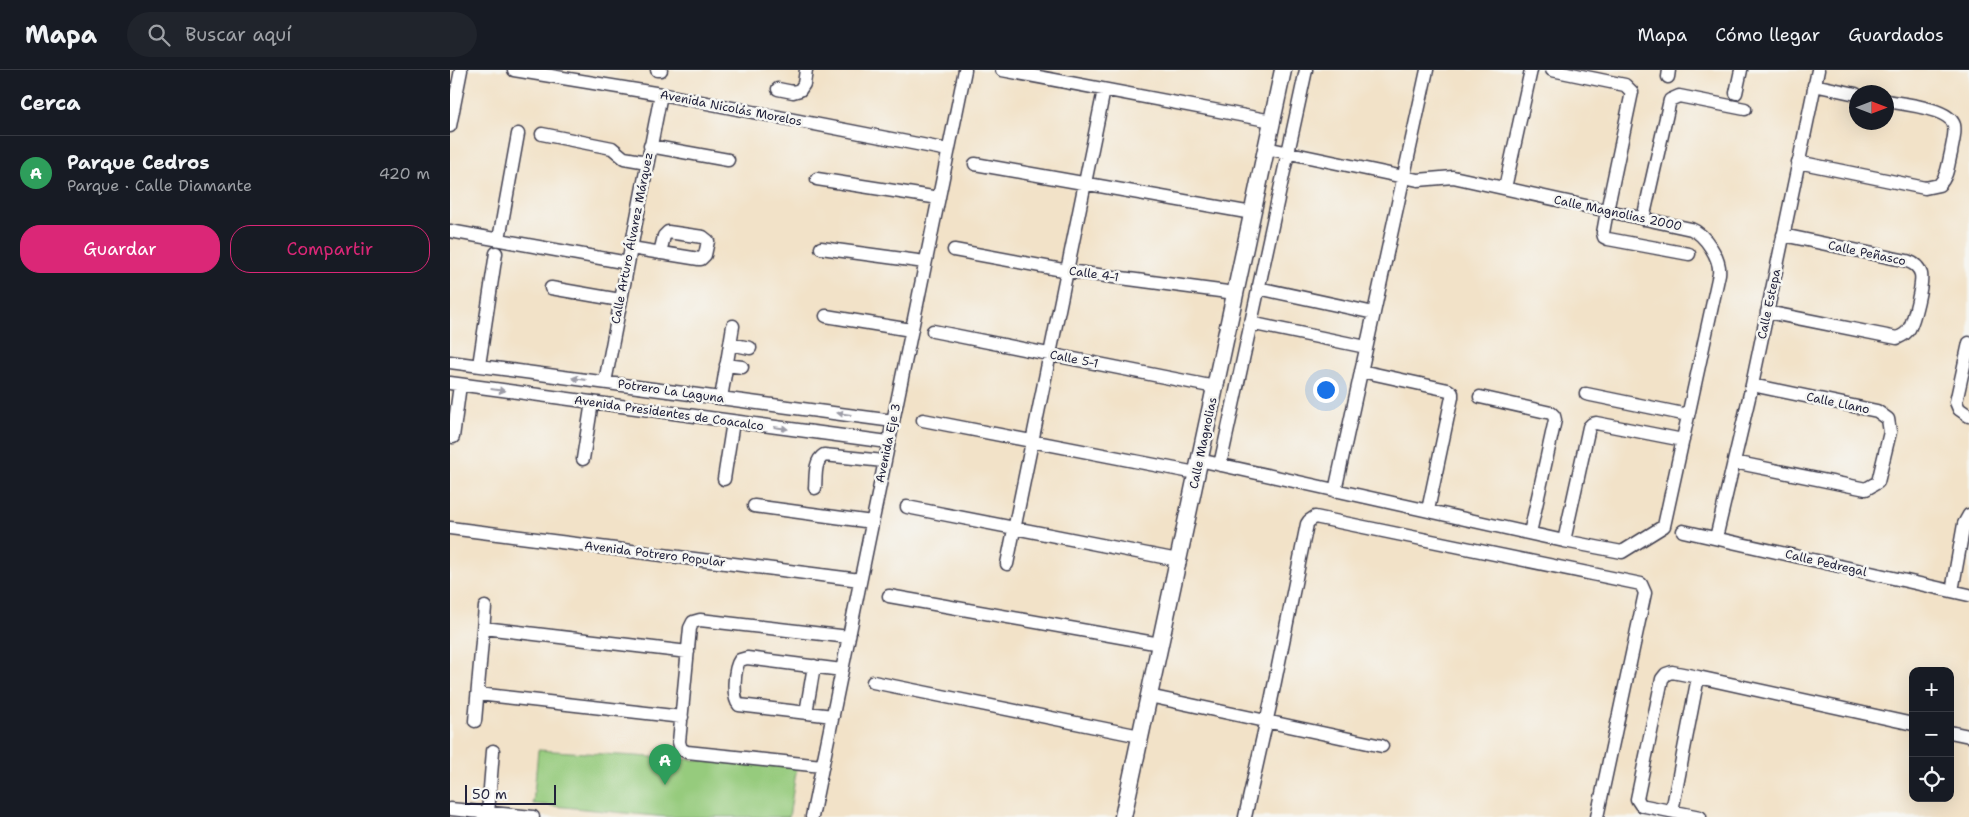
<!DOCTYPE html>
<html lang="es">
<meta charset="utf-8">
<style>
:root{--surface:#171b24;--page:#20242c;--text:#f1f3f6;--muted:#9ea1a6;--line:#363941;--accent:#db2777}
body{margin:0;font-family:"Shantell Sans",sans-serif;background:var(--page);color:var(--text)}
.controls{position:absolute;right:15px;bottom:15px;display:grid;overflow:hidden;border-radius:10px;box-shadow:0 5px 20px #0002}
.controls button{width:45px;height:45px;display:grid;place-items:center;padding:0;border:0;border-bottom:1px solid var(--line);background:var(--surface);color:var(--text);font:25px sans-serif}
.compass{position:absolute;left:1399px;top:15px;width:45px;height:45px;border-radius:50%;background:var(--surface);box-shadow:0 5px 20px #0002;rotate:90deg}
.scale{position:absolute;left:15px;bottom:12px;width:91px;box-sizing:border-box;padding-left:5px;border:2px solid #22223b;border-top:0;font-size:14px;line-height:18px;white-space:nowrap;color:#22223b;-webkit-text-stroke:4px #f6f6f2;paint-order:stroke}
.you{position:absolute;left:875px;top:319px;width:18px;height:18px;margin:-12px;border:4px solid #fff;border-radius:50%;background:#1a73e8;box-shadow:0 0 0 8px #1a73e833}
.badge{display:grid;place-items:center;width:32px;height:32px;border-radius:50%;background:var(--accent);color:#fff;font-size:16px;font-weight:700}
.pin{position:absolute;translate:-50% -41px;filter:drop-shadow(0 1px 2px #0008)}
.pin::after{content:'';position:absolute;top:26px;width:18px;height:15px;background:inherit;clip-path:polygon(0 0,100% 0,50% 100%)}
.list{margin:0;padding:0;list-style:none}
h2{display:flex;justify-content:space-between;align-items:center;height:65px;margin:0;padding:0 20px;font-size:21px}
h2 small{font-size:16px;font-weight:400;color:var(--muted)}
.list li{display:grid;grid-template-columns:32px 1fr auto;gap:15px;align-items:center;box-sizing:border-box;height:75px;padding:0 20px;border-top:1px solid var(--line)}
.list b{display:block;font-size:19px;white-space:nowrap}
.list p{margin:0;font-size:16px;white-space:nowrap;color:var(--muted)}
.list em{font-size:16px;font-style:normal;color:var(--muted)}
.actions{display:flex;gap:10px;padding:15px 20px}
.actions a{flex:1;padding:11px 0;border:1px solid var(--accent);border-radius:20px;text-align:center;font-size:18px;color:var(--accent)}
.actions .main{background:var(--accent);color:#fff}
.icon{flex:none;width:28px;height:28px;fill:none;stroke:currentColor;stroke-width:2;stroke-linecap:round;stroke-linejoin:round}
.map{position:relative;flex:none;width:1519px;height:747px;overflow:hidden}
header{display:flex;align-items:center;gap:30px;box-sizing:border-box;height:70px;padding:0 25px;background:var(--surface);border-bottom:1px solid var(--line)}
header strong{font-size:24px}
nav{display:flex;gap:28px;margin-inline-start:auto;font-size:18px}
.search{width:350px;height:45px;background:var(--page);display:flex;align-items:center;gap:12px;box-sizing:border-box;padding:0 18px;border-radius:28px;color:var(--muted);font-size:19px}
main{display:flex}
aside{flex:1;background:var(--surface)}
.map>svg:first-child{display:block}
</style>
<header>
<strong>Mapa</strong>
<div class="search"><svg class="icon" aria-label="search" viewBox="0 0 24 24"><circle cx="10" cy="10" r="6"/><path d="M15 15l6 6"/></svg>Buscar aquí</div>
<nav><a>Mapa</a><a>Cómo llegar</a><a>Guardados</a></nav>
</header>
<main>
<aside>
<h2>Cerca<small></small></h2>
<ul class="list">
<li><span class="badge" style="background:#2e9e5b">A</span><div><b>Parque Cedros</b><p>Parque · Calle Diamante</p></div><em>420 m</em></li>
</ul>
<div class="actions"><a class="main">Guardar</a><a>Compartir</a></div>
</aside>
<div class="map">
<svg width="1519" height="747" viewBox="0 0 1519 747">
<rect width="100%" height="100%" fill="#f6f6f2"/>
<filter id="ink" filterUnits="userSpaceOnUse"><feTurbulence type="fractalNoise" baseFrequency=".02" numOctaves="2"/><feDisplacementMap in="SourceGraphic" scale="10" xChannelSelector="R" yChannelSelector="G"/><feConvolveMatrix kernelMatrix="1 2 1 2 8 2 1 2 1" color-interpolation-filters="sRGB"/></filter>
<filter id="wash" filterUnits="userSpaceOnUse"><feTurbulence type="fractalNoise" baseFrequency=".0096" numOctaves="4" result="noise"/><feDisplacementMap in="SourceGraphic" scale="20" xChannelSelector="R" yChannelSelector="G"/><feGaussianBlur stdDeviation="1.12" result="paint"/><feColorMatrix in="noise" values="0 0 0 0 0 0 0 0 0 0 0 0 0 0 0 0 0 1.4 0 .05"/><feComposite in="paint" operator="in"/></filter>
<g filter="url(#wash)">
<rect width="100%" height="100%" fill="#f2e2c8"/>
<path fill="#96cb7d" stroke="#5c765c" d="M88,680L347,696L339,747H216L83,734Z"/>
</g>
<g filter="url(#ink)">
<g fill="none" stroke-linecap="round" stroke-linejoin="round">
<defs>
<path id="minor" d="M64,0L211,24L498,80
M207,0H211
M552,0L822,51
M1102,0L1175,15L1182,22L1157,141L1153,163L1154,167L1158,169L1239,184
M1218,7L1219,0
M1364,15L1406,24
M328,19L343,22L350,20L354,14L356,0
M1286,23L1291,0
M0,56L11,0
M92,64L162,78L174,88L197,92
M200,76L278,90
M1348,92L1475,118L1489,115C1498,106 1498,94 1501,83C1502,74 1506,64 1504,55C1499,38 1453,34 1436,31
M525,94L802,143
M367,109L489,128
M1055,118L1081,0
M1193,149L1220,30L1229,26L1295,39
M0,161L178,193
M49,169L68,64
M181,178L249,189H251L255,185L258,171L253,167L218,162L214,166L210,183
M371,178L475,192
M504,180L618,201L785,223
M101,218L170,230
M808,218L924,243
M1317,242L1447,268C1452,266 1456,264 1459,259C1464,250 1473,214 1471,204C1469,197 1464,193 1457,191L1333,165
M376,246L461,260
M800,253L916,277
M483,261L765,317
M1519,273L1506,332L1509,339L1519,346
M280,274L300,278
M0,292L443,351
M29,295L46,183
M276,295L292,297
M911,301L998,320L1002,323V327L978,440
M155,312L211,24
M0,313L438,372
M1136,324L1238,345
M1030,327L1101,343L1104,346L1105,350L1080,463
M271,328L283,256
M473,350L746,403
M3,367L10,315
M133,389L142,332
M749,390L1114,471L1172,482L1214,456L1269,204C1271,189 1255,164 1241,159L1003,107L968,110L816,78
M1284,392L1416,419L1428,412L1440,362L1438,349L1427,341L1302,315
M770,395L856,0
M274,409L283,352
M365,418C366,407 364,391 374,385L434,391
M885,421L977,0
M304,436L422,452
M457,437L728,490
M0,458L410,510
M1233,461L1519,525
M1266,468L1302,315L1368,0
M1114,471L1139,357L1142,354L1146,353L1233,370
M557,494L654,20
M1502,521L1514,454L1519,445
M439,526L710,574
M34,558L238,582
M423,612L690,666
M28,624L232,647
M699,626L932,676
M356,643L364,596
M383,646L289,635C282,628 284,598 290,590L297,588L392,600
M25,651L35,537
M1500,662L1519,666
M372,696L237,682L231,679L229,672L240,558L243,552L250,550L399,567
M0,739L83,747
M1222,741L1248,607
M38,743L43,681
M362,747L515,0
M795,747L821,631L857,454L859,451L865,447L1191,514L1195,523L1147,747
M1250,747L1195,736L1191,735L1187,729L1212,609L1216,604L1222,602L1248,607L1463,654"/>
<path id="major" d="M673,747L833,0"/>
</defs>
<use href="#minor" stroke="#413f50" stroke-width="15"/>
<use href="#major" stroke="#413f50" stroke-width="19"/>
<use href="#minor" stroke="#fff" stroke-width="12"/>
<use href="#major" stroke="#fff" stroke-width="16"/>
</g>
<defs><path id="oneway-solid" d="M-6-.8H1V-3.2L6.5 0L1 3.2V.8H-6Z" transform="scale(1.25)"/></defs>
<g fill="#9c9ca7">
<use href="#oneway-solid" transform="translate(129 309) rotate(-172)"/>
<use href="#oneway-solid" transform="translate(48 320) rotate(8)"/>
<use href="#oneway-solid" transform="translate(394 344) rotate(-172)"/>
<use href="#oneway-solid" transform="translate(331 358) rotate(8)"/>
</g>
</g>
<g text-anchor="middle" stroke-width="5" stroke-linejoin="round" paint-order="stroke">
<g font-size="12" fill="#22223b" stroke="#f6f6f2">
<text transform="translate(281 38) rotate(11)" y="4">Avenida Nicolás Morelos</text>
<text transform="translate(1168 143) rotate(12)" y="4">Calle Magnolias 2000</text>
<text transform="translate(182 168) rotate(-79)" y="4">Calle Arturo Álvarez Márquez</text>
<text transform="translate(1417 183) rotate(12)" y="4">Calle Peñasco</text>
<text transform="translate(644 204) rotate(8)" y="4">Calle 4-1</text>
<text transform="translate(1319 234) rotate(-78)" y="4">Calle Estepa</text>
<text transform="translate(624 289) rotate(11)" y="4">Calle 5-1</text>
<text transform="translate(221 321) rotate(8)" y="4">Potrero La Laguna</text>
<text transform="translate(1388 333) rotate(12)" y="4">Calle Llano</text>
<text transform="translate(219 343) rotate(8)" y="4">Avenida Presidentes de Coacalco</text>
<text transform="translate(438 373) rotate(-78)" y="4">Avenida Eje 3</text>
<text transform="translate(753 373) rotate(-78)" y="4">Calle Magnolias</text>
<text transform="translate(205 484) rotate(7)" y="4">Avenida Potrero Popular</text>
<text transform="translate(1376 493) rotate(13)" y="4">Calle Pedregal</text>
</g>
</g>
</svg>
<div class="controls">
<button>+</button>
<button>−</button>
<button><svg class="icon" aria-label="locate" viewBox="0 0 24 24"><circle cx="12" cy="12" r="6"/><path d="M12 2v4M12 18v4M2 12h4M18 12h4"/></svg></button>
</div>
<svg class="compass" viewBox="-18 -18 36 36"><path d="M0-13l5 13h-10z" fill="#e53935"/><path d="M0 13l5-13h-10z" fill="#9ea1a6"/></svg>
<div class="scale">50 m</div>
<div class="you"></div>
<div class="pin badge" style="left:215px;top:715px;background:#2e9e5b">A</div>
</div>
</main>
